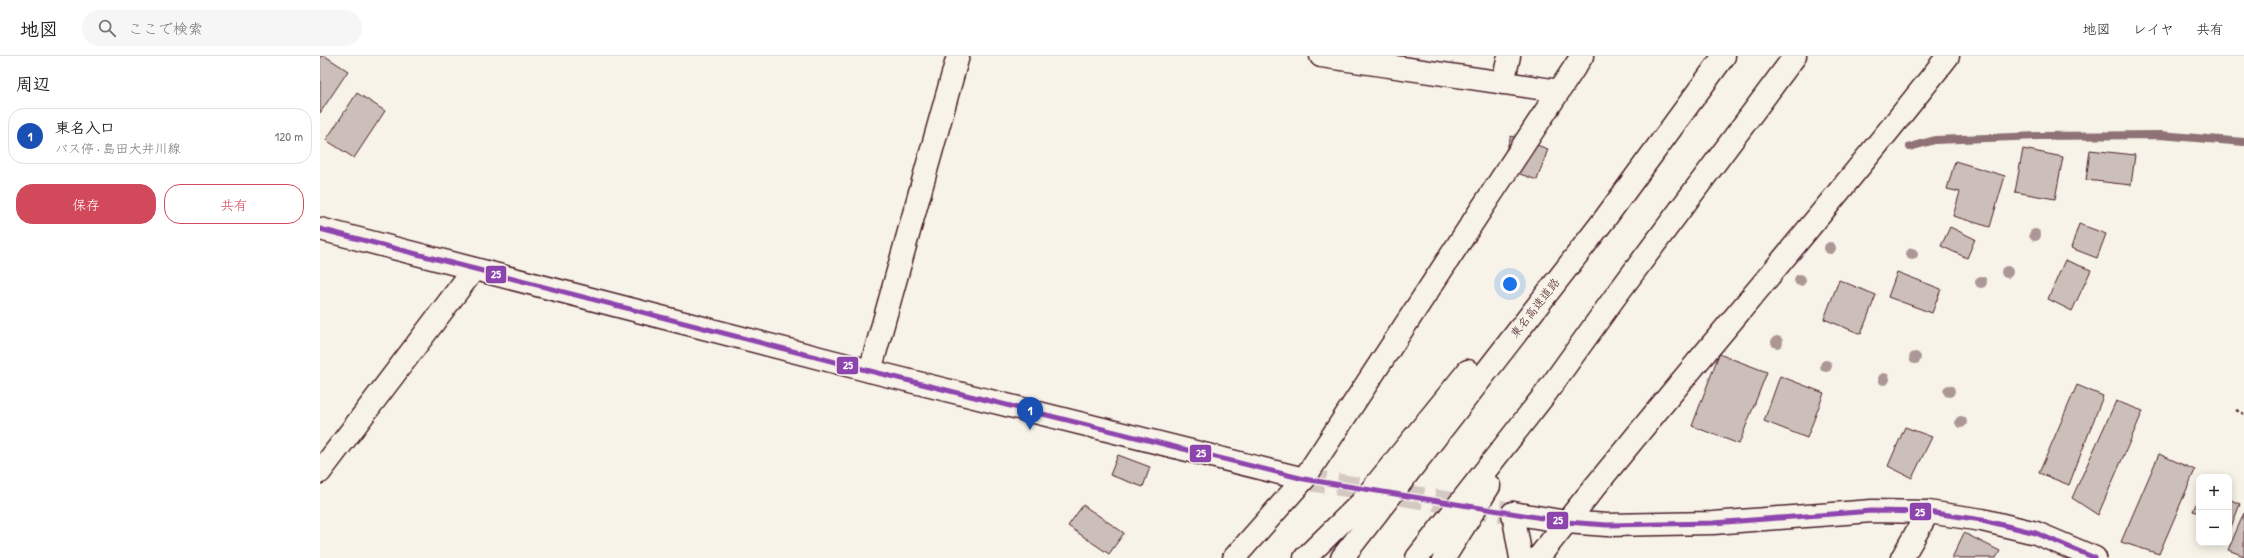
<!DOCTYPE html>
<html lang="ja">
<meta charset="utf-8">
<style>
:root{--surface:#fff;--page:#f6f6f6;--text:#222;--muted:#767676;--line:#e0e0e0;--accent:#d1495b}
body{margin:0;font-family:"Patrick Hand","Klee One",sans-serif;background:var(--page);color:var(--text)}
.controls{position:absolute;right:12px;bottom:12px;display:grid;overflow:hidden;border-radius:8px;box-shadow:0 2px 10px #0003}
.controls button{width:36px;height:36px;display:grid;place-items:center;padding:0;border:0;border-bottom:1px solid var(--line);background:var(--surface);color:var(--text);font:20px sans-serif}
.you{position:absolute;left:1190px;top:228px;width:14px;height:14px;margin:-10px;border:3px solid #fff;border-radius:50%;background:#1a73e8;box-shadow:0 0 0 6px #1a73e833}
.badge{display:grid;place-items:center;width:26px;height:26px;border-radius:50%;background:var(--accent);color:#fff;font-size:13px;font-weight:700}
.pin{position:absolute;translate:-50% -33px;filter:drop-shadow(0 1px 2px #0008)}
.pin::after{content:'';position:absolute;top:21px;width:14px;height:12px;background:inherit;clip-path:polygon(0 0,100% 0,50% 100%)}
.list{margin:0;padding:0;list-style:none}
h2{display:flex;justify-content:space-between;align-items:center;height:52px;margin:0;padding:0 16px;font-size:17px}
h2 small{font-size:13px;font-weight:400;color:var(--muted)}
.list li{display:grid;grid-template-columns:26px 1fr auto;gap:12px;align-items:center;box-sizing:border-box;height:56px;margin:0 8px 8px;padding:0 8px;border:1px solid var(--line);border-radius:16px}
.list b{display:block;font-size:15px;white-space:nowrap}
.list p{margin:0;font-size:13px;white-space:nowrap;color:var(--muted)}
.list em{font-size:13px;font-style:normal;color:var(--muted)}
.actions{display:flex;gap:8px;padding:12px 16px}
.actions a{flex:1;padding:9px 0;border:1px solid var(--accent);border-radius:16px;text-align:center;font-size:14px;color:var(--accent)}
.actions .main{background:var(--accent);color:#fff}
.icon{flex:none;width:22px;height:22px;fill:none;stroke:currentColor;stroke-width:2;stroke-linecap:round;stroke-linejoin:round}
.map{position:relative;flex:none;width:1924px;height:502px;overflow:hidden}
header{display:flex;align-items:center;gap:24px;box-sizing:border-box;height:56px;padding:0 20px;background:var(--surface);border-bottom:1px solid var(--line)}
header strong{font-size:19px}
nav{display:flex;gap:22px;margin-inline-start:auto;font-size:14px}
.search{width:280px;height:36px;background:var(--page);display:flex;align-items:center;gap:10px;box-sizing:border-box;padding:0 14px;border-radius:22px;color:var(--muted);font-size:15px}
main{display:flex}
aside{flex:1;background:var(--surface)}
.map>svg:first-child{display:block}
</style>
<header>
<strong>地図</strong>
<div class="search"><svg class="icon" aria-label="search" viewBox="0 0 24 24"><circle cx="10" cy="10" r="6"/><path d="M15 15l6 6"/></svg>ここで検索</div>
<nav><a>地図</a><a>レイヤ</a><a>共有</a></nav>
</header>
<main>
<aside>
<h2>周辺<small></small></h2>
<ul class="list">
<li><span class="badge" style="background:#1a4fb4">1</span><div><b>東名入口</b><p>バス停 · 島田大井川線</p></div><em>120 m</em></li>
</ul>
<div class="actions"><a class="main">保存</a><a>共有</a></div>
</aside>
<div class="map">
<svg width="1924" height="502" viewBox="0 0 1924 502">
<rect width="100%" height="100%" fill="#f7f3e8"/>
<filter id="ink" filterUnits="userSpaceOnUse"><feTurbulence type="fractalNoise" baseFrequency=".025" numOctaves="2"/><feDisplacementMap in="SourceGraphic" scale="8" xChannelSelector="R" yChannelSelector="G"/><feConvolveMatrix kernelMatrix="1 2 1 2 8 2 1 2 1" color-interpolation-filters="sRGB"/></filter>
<g filter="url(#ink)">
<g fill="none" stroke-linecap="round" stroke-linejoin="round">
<path stroke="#8e7275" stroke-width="8" d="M1590,91L1615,84L1719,80L1840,79L1924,86"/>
</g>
<path fill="#ccbfb9" stroke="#4a1f2b" d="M0,0H5L28,15L0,57Z
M37,37L65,55L34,102L6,84Z
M1191,80L1228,93L1217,124L1180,111Z
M1703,93L1743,101L1735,143L1695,136Z
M1770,94L1815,99L1811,129L1766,124Z
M1635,105L1685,120L1670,171L1633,160L1640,136L1627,133Z
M1759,168L1786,178L1777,202L1751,192Z
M1630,171L1655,183L1647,202L1621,190Z
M1745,204L1771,214L1752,255L1728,243Z
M1577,216L1621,233L1612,257L1568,241Z
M1519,224L1556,239L1541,278L1504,263Z
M1399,298L1447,316L1419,388L1372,370Z
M1460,320L1504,337L1487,382L1444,365Z
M1757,329L1783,340L1749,429L1719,417Z
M1796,345L1823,355L1778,459L1752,442Z
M1585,371L1612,381L1592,422L1568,410Z
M1839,398L1875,414L1839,498L1801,486Z
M798,399L830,411L823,431L790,419Z
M1879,441V457L1873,455Z
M1909,443L1920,448L1911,471L1909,470Z
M763,449L804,477L789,498L748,470Z
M1924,457V500L1908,494Z
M1644,477L1680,495L1676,502H1632Z"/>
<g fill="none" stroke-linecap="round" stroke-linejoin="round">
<path stroke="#d4c9c2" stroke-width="22" stroke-dasharray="22 11" stroke-linecap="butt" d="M984,423L1193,457"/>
<defs>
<path id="street" d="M1001,0L1239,35
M1183,27L1189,0
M550,315L638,0
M0,416L154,213
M1193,457L1201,502
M914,502L984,423L1262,0
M1218,502C1351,332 1495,171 1628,0
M1582,502L1608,456"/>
<path id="secondary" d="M0,173L550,315L984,423
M1193,457L1246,466L1287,469L1393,467L1552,455L1608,456L1662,464L1716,477L1775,502"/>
<path id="highway" d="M985,502L1041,447L1148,315
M1022,502L1284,164L1404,0
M1097,502L1226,337L1295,241L1475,0
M1124,502L1169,430"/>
</defs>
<use href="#street" stroke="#4a1f2b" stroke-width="25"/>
<use href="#secondary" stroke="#4a1f2b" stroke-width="25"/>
<use href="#highway" stroke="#4a1f2b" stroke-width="25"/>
<path stroke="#4a1f2b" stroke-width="2.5" stroke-dasharray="3 3" stroke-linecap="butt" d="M1916,354L1924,358"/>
<use href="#street" stroke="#f7f3e8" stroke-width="22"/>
<use href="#secondary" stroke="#f7f3e8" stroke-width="22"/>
<use href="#highway" stroke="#f7f3e8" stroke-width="22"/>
<defs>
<path id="bus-1" d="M0,173L550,315L984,423L1246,466L1287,469L1393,467L1552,455L1608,456L1662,464L1716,477L1775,502"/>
</defs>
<use href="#bus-1" stroke="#f7f3e8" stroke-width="8"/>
<use href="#bus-1" stroke="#8e44ad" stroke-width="5"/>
</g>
<g fill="#ac9796">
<circle cx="1715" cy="179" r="6"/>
<circle cx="1510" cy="192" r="6"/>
<circle cx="1592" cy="198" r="6"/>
<circle cx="1687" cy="216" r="6"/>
<circle cx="1480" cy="224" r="6"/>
<circle cx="1661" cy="226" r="6"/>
<circle cx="1457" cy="286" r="6"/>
<circle cx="1595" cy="302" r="6"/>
<circle cx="1506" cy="310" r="6"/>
<circle cx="1564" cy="323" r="6"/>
<circle cx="1629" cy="335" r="6"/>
<circle cx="1641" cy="366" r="6"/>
</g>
</g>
<g text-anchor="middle" stroke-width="3.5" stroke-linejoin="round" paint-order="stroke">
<g font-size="12" fill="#4a1f2b" stroke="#f7f3e8">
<text transform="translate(1215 252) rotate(-52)" y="4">東名高速道路</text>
</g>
</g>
<g stroke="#f7f3e8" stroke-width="1.5">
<rect x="165" y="209" width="22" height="19" rx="4" fill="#8e44ad"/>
<rect x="516" y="300" width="23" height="19" rx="4" fill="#8e44ad"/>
<rect x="869" y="388" width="23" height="19" rx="4" fill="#8e44ad"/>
<rect x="1589" y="446" width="23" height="19" rx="4" fill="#8e44ad"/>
<rect x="1226" y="455" width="23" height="19" rx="4" fill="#8e44ad"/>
</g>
<g font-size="11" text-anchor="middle" font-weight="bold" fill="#fff">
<text x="176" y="222">25</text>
<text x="528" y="313">25</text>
<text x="881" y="401">25</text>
<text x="1600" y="460">25</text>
<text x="1238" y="468">25</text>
</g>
</svg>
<div class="controls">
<button>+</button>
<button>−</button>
</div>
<div class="you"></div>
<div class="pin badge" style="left:710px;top:374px;background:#1a4fb4">1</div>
</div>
</main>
